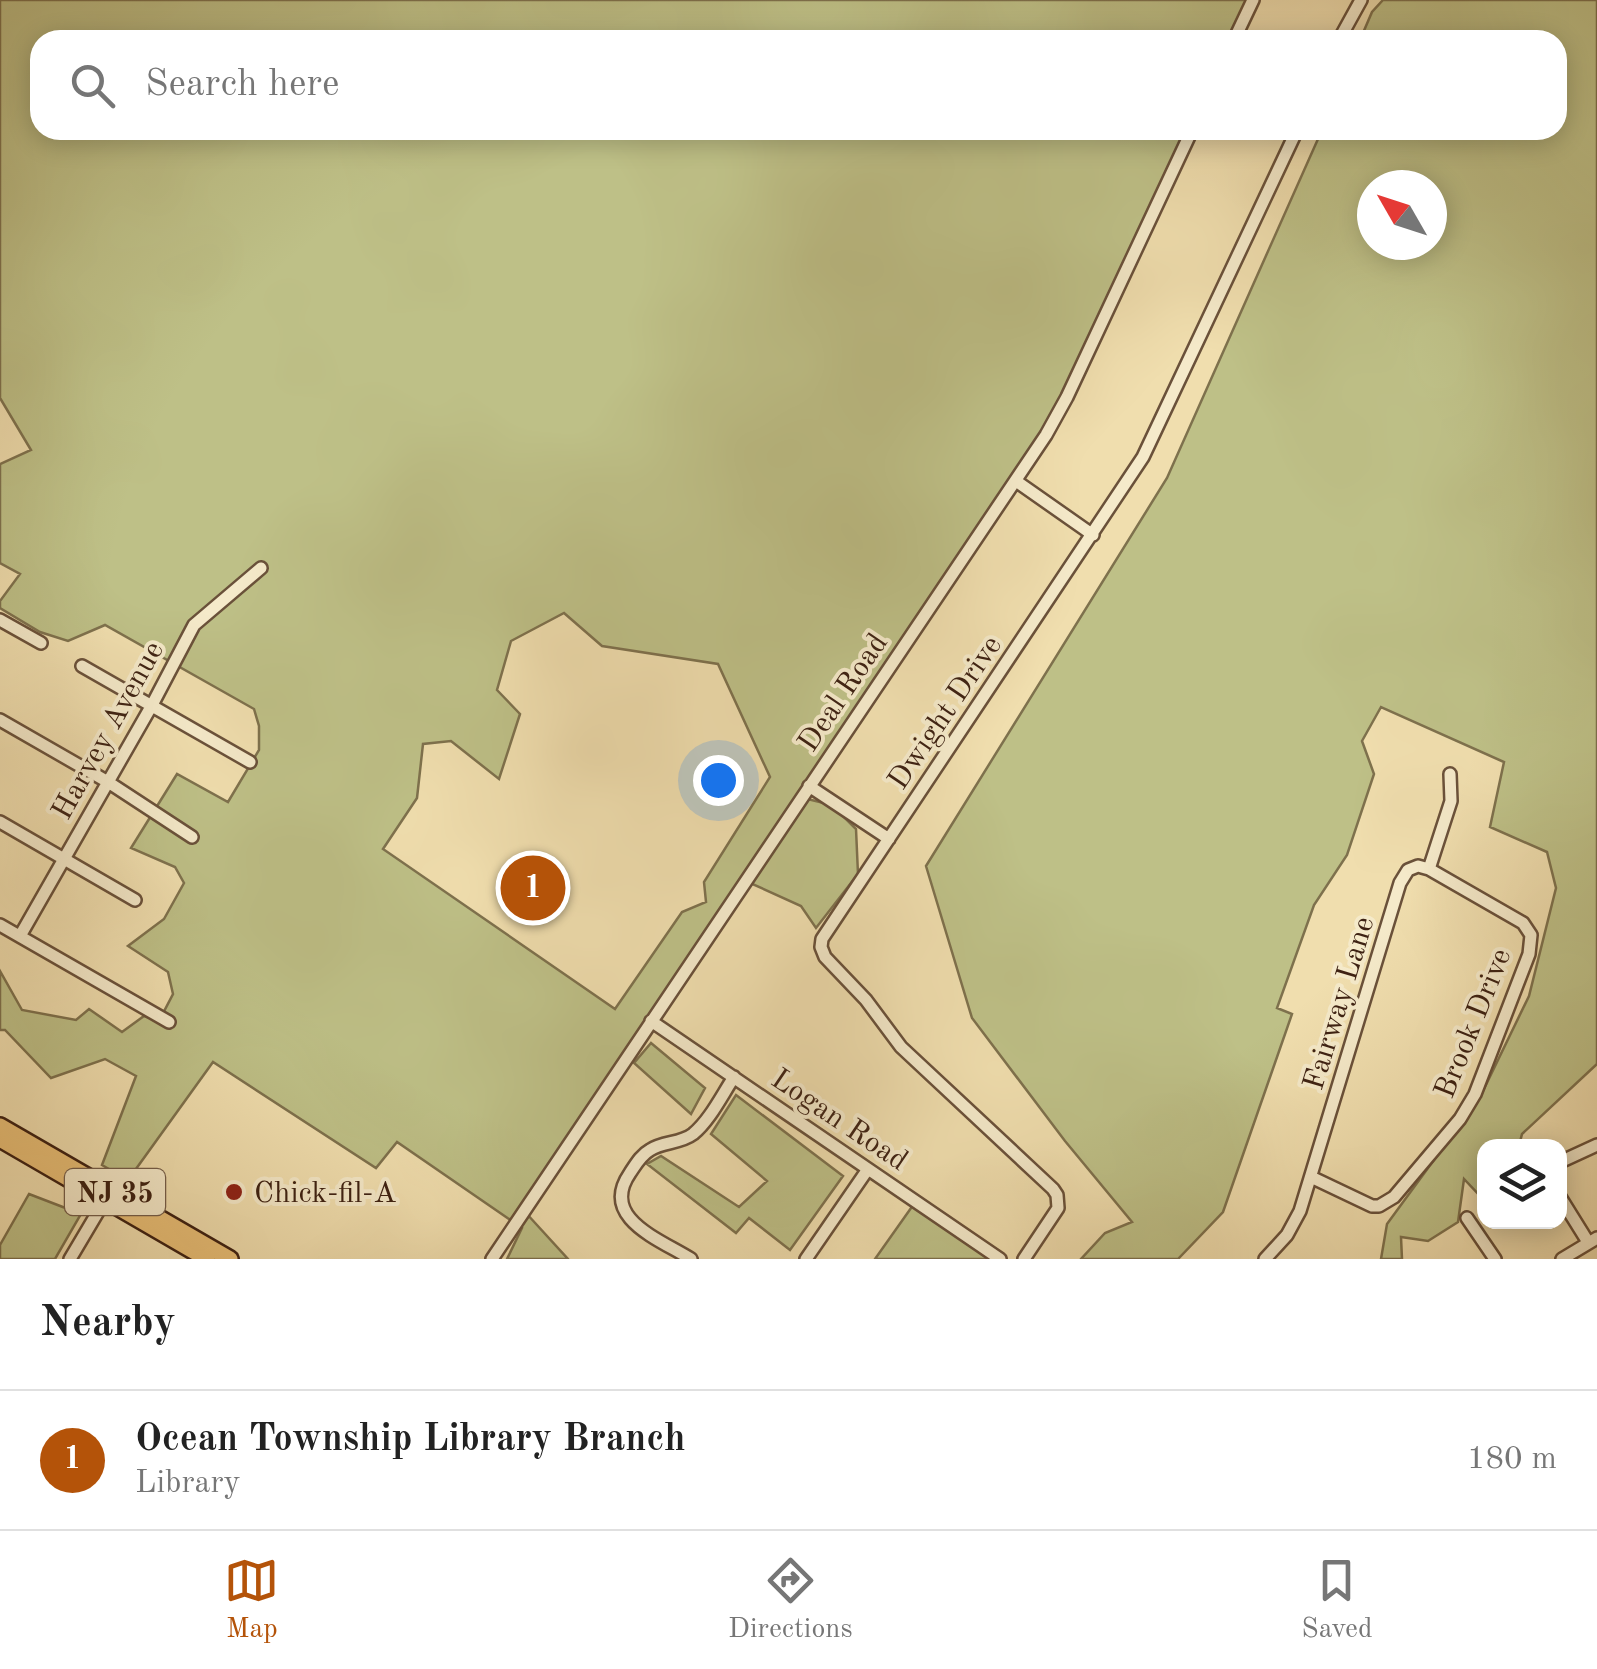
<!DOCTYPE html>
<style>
:root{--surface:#fff;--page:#f2f2f2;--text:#222;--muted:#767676;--line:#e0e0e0;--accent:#b45309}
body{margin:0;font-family:"Old Standard TT",serif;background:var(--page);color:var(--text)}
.controls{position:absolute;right:30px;bottom:30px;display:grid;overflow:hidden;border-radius:20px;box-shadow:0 5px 25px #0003}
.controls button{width:90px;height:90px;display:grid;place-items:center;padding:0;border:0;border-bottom:2px solid var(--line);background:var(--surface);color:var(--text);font:50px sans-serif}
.compass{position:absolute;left:1357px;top:170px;width:90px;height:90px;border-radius:50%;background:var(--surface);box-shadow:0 5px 25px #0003;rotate:309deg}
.you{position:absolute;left:718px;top:780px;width:35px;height:35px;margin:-25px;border:8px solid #fff;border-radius:50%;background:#1a73e8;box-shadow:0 0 0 15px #1a73e833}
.badge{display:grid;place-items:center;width:65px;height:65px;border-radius:50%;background:var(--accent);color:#fff;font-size:32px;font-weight:700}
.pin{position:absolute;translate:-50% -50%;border:5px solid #fff;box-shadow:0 2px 10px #0006}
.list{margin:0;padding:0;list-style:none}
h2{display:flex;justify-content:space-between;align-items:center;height:130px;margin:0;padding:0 40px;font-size:42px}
h2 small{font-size:32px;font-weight:400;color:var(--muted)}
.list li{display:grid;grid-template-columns:65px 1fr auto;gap:30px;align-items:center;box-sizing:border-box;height:140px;padding:0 40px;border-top:2px solid var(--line)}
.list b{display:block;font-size:38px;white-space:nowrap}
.list p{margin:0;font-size:32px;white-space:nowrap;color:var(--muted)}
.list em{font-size:32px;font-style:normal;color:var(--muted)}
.icon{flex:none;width:55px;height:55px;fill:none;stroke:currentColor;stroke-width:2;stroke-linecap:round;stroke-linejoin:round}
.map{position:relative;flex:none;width:1597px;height:1259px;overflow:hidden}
.search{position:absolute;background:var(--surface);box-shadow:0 5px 25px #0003;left:30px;right:30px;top:30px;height:110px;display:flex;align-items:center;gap:25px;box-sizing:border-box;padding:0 35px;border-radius:30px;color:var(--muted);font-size:38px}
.sheet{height:270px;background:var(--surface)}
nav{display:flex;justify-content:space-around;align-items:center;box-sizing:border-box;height:140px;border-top:2px solid var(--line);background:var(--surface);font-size:28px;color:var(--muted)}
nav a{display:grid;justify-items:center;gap:5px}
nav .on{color:var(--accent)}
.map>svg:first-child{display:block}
</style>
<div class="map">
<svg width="1597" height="1259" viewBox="0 0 1597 1259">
<rect width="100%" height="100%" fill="#f0deae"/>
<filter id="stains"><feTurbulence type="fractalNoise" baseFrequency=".002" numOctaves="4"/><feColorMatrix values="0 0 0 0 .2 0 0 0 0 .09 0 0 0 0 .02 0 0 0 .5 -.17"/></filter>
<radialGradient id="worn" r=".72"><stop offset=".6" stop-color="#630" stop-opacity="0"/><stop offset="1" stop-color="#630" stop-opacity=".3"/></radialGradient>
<path fill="#bec087" stroke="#7e714d" stroke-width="2.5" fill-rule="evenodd" d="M0,0H1254L1235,40H40V130H1193L1061,410L803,798L832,805L856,829L858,874L816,928L801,906L748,882L526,1213L568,1259H507L522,1228L397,1142L376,1168L213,1062L128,1180L102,1165L136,1076L105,1059L51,1078L5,1030H0V971L22,1010L76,1020L89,1009L122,1032L144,1016L159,1021L173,994L168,972L128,946L164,919L184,883L175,867L131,848L177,774L228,802L259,750V726L254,709L105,625L68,641L40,632L0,608V601L20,574L0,563V464L31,450L0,398ZM564,613L602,646L718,664L770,777L704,882L706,902L682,912L615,1009L383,849L417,798L423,744L451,741L499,779L520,714L497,690L511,641Z
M1383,0H1597V1064L1522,1134L1519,1146H1484V1200L1464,1179L1458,1222L1428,1241L1401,1237L1402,1259H1381L1387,1224L1480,1097L1529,996L1556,888L1547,852L1490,827L1504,762L1381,707L1362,741L1374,774L1347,855L1314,905L1277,1008L1292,1014L1223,1212L1178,1259H1081L1105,1233L1132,1222L1065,1141L972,1018L926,866L1167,478L1322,130H1557V40H1360L1372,12ZM1372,185H1432V245H1372Z
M651,1043L705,1088L691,1114L634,1063Z
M736,1095L843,1176L790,1250L749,1218L736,1233L647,1164L661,1156L739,1207L767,1181L711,1134Z
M29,1194L81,1214L55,1259H0V1245Z
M916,1201L1001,1259H875Z"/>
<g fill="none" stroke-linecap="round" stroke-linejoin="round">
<defs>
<path id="minor" d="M1234,40L1253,0
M1339,40L1361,0
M1016,481L1093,535
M0,620L41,643
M82,666L250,762
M0,720L108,782L192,837
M809,786L889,839
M0,822L135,900
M1429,869L1451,801L1450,774
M0,925L169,1022
M20,936L152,705L194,625L261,568
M651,1021L1000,1259
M1560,1162L1597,1145
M1560,1197L1588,1242
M1467,1218L1495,1259
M70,1259L105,1200
M492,1259L1046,435L1067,397L1192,130
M691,1259C659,1239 599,1218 630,1173C636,1164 641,1155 650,1150C663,1141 680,1144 693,1134C710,1120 722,1095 734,1077
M806,1259L868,1169
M1024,1259L1058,1208L1057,1195L1053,1189L901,1047L866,1000L825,957L821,947L822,939L1143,457L1297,130
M1265,1259L1287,1235L1300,1211L1400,883L1408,870L1418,866L1429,869L1523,923L1531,935L1529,954L1475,1094L1460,1119L1394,1197L1379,1206H1372L1311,1177
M1562,1259L1597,1238"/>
<path id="major" d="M0,1126L230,1259
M0,1139L207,1259"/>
</defs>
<use href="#minor" stroke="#6a513a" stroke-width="16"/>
<use href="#major" stroke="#3e2213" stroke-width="20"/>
<use href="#minor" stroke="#f5eaca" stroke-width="11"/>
<use href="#major" stroke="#e8bf77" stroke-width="15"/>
</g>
<circle fill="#8f2418" stroke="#f5eaca" stroke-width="4" cx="234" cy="1192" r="10"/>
<g text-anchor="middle" stroke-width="8" stroke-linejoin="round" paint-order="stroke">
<rect fill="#f5eaca" stroke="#755e4a" stroke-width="2.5" x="65" y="1169" width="100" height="46" rx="8"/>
<g font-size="28" font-weight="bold" fill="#3e2213">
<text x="115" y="1202">NJ 35</text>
</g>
<g font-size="30" fill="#3e2213" stroke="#f5eaca">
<text transform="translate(842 692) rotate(-56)" y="10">Deal Road</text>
<text transform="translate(944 712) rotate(-56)" y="10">Dwight Drive</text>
<text transform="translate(107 730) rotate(-61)" y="10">Harvey Avenue</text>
<text transform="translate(1338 1003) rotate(-73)" y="10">Fairway Lane</text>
<text transform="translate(1472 1023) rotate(-68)" y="10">Brook Drive</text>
<text transform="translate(840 1119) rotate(34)" y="10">Logan Road</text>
</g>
<g font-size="30" fill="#3e2213" stroke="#f5eaca" text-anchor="start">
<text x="254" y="1202">Chick-fil-A</text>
</g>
</g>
<rect width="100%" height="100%" filter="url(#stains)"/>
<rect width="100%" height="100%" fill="url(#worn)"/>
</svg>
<div class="controls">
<button><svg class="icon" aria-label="layers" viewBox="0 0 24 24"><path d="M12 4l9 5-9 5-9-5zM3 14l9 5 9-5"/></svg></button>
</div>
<svg class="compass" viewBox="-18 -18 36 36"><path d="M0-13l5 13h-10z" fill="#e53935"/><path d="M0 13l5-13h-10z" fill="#767676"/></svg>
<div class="you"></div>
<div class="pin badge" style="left:533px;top:888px">1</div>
<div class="search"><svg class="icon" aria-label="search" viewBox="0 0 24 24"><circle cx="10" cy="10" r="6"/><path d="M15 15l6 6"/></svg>Search here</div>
</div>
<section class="sheet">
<h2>Nearby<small></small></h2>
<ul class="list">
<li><span class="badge">1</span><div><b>Ocean Township Library Branch</b><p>Library</p></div><em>180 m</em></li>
</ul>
</section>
<nav>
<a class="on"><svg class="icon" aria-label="map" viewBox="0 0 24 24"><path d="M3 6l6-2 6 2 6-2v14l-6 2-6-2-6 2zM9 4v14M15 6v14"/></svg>Map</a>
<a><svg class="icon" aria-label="directions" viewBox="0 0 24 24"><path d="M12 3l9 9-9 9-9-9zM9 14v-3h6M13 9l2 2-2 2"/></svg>Directions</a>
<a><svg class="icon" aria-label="saved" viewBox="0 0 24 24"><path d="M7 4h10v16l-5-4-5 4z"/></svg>Saved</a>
</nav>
